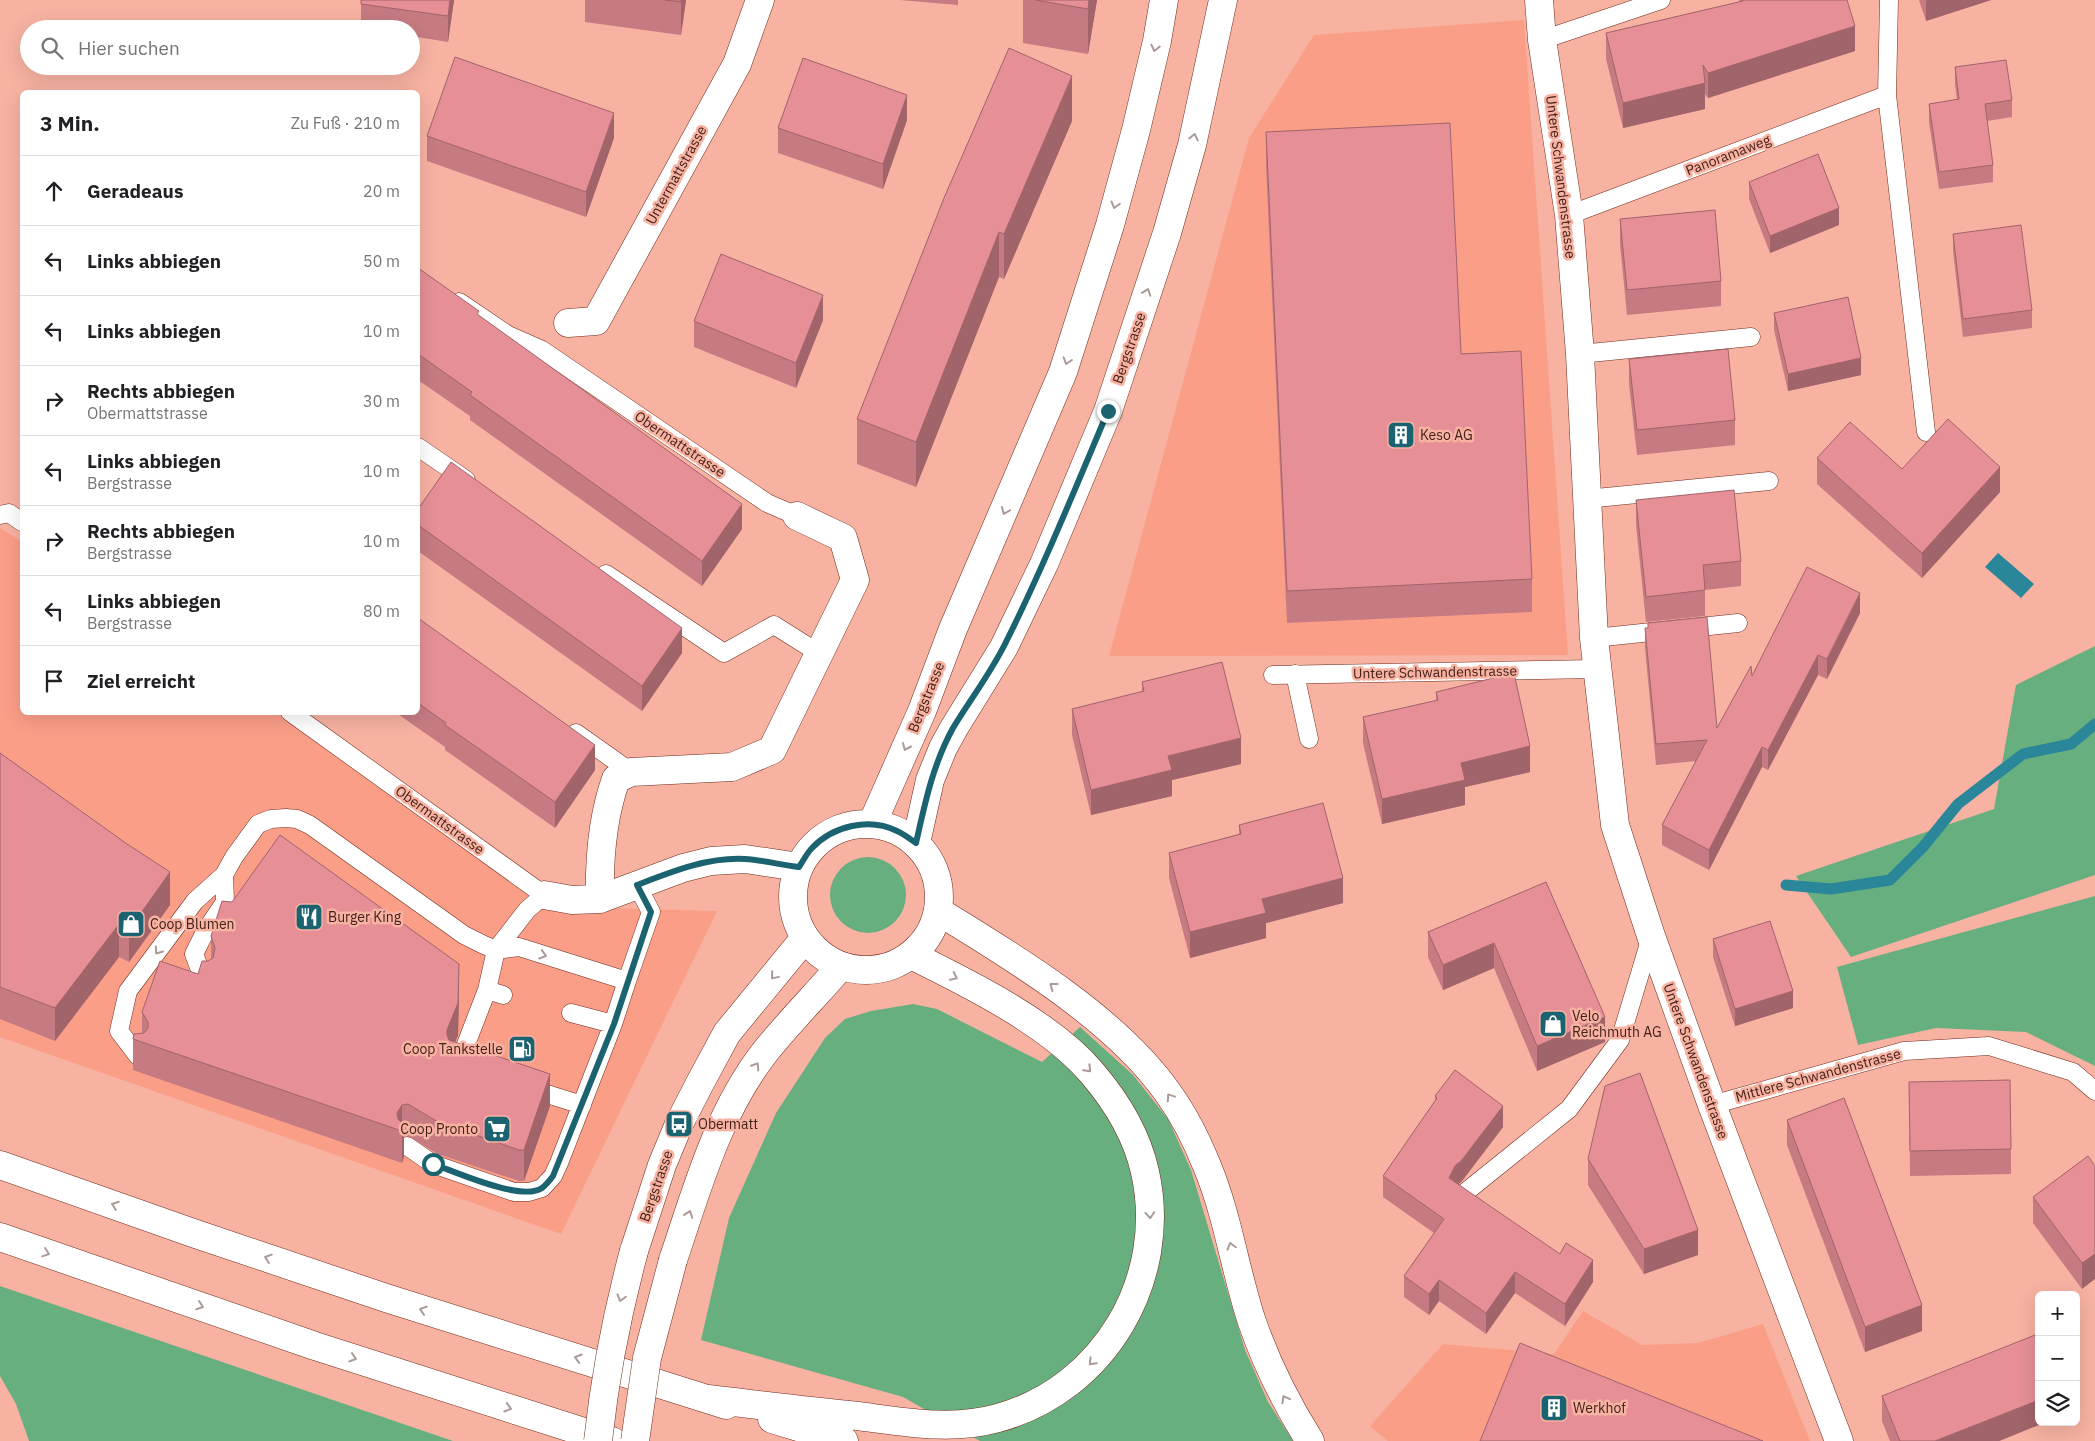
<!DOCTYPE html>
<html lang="de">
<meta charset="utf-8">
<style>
:root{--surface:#fff;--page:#f6f6f6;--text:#202124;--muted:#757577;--line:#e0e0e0}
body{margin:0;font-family:"IBM Plex Sans",sans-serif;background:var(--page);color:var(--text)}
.controls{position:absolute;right:15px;bottom:15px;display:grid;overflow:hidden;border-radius:8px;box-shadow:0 5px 20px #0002}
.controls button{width:45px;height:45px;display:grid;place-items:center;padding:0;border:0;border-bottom:1px solid var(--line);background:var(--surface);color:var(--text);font:25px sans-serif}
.stop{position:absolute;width:15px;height:15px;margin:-11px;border:4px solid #1b6371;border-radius:50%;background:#fff}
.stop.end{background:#1b6371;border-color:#fff;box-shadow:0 1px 5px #0008}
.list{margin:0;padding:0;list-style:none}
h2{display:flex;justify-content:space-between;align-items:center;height:65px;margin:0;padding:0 20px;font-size:21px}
h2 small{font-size:16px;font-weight:400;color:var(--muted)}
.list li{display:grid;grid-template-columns:32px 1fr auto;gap:15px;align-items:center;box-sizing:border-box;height:70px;padding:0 20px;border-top:1px solid var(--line)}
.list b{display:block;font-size:19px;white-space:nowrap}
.list p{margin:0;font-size:16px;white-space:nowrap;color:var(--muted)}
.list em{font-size:16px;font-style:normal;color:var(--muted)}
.icon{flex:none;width:28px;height:28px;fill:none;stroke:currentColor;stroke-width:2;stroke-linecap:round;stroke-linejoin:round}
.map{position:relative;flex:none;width:2095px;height:1441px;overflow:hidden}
.search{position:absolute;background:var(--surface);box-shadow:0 5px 20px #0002;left:20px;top:20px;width:400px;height:55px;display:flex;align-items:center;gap:12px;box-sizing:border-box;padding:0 18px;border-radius:28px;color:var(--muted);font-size:19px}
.panel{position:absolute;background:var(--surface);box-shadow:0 5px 20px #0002;left:20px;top:90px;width:400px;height:625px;border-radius:8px}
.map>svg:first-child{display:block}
</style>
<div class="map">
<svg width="2095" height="1441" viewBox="0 0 2095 1441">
<rect width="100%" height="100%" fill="#f7b2a2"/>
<path fill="#fb9e88" d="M1524,20L1568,655L1109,656L1249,138L1314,35Z
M0,528L22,542V712L281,713L576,907L717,911L561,1234L0,1037Z
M1583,1311L1642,1345L1698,1343L1763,1324L1810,1441H1388L1370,1426L1443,1344L1554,1354Z"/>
<path fill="#67af7f" d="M2095,646V875L1851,957L1796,876L1994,809L2016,685Z
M830 895a38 38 0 1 1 76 0a38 38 0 1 1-76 0Z
M2095,896V1066L2026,1032L1936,1028L1858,1045L1837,967Z
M913,1004L937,1009L1042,1062L1080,1027L1133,1075L1168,1119L1191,1170L1245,1350L1268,1402L1293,1441H980L903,1397L701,1340L729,1218L776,1113L825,1038L845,1019L871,1011Z
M0,1286L453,1441H29L16,1404L0,1376Z"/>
<path fill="#2a8699" d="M1998,553L2034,584L2021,598L1985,567Z"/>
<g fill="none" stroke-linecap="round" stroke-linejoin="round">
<path stroke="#2a8699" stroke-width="11" d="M1786,885L1831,889L1890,880L1923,847L1958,804L2023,754L2071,744L2095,724"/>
<defs>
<path id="lane" d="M1542,40L1661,0
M1887,95L1889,0
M1569,215L1887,95L1926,432
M459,302L508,335L542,350L767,503L797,516
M1580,354L1751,337
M418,447L466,480
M1586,499L1769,481
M0,515L9,513L22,522
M606,574L724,653L774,625L820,654
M1594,638L1738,623
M1295,674L1309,739
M1273,675L1596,669
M290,712L544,895L527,910L496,950L487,990L458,1065
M576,733L631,772
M205,983L194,954L206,930L225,902L224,875
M487,990L503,995
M571,1013L613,1024
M138,1056L119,1031L128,991L195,901L224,875L234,857L258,824L271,819L286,818L297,819L310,825L464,935L484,945L496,950L519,947L627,981L651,912L637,885
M528,1088L582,1105
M1712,1105L1904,1051L1989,1046L2073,1072L2095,1091
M407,1146L433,1164L514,1192H529L542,1188L553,1176L559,1163L613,1024L627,981
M1462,1195L1569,1109L1620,1040L1651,937"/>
<path id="street" d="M1539,0L1542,40L1569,215L1580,354L1594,638L1615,825L1651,936L1712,1105L1839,1441
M568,323L596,321L737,64L760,0
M544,895L572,900L600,899L683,868L711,861L745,859L799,867
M600,899C599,858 602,818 616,779L631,772L732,767L772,750L855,580L843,538L797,516"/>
<path id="secondary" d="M872,824L922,711L953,629L1063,372L1110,225L1136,130L1157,41L1164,0
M793 897a73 73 0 1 1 146 0a73 73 0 1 1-146 0Z
M916,843L930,780L943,748L954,728L1004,647L1044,564L1108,411L1167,233L1192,145L1223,0
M634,1251L662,1165L679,1124L700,1083L727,1033L805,938
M673,1260C697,1189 718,1112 765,1052C789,1022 816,995 841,966"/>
<path id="highway" d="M938,911C1015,958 1116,1019 1168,1093C1184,1115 1197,1141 1207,1166C1228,1216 1235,1271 1252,1322C1267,1365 1286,1403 1310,1441
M0,1165L193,1233L386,1298L726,1405
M0,1237L315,1346L612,1441
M708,1399C758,1405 808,1411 858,1416C905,1422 952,1431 998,1418C1104,1389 1169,1279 1145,1172C1137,1136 1116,1101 1092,1073C1051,1024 968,983 911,955
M772,1419L844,1441"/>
</defs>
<use href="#lane" stroke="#732b1b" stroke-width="19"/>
<use href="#street" stroke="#732b1b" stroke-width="29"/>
<use href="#secondary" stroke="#732b1b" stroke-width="29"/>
<use href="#highway" stroke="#732b1b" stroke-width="29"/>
<use href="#lane" stroke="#fff" stroke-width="18"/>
<use href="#street" stroke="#fff" stroke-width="28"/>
<use href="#secondary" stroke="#fff" stroke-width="28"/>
<use href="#highway" stroke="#fff" stroke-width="28"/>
<defs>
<path id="secondary-bridge" d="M598,1441C605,1376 617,1314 634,1251
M635,1441L647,1358L673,1260"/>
</defs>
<use href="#secondary-bridge" stroke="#732b1b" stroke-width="29" stroke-linecap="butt"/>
<use href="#secondary-bridge" stroke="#fff" stroke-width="28"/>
</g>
<path fill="#c67b82" d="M454,0L448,42L411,36V29H361V4Z
M585,0H686L681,35L585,22Z
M900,0H958V5Z
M1023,0H1097L1088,54L1023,43Z
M1739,0H1847L1855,51L1708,98L1705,94V109L1623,128L1606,59V33L1739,2Z
M1919,0H1991L1926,21Z
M1955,67L2012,100V117L1987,121L1993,165V182L1939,189L1929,122V104L1957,100L1955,84Z
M907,120L883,189L778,153V128Z
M1072,121L1004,279L999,277L916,487L857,464V419Z
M1266,132L1461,354L1532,579V612L1287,623L1266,165Z
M427,136L614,138L586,217L427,161Z
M1749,182L1839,225L1770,253L1749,199Z
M1620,219L1721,281V306L1627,315L1620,244Z
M1953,234L2032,310V328L1963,337L1953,251Z
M418,268L479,316L742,529L702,586L470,420V416L418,380Z
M1774,313L1861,375L1788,391L1774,330Z
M823,320L796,388L694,347V321Z
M1629,359L1735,420V445L1637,455L1629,384Z
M1817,458L1902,469L2000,492L1922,578L1817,484Z
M1636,500L1741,561V586L1705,590V616L1646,622L1636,525Z
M418,509L682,653L642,711L418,551Z
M1860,613L1827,679L1818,675L1768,770L1762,767L1709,870L1662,845V825L1696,761L1656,765L1645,648V628H1648V623L1717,728L1752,676Z
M418,618L595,770L555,828L445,750V747L395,712H418Z
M1142,682L1241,764L1172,780V796L1091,815L1072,735V709L1142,692Z
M1436,692L1530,772L1465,787V805L1382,824L1363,743V717L1436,701Z
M0,753L170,905L129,962L119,957L55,1041L0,1019Z
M1239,825L1343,903L1266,923V938L1190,958L1169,878V853L1239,834Z
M1546,882L1605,1042L1537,1071L1494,968L1443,990L1428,957V932Z
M211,936L459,996L458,1035L455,1042L550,1106L524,1181H519L438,1154L408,1136H404V1157L402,1163L133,1070V1039L142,1033V1012L198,974L208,961L211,960Z
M1713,939L1793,1008L1735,1026L1713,957Z
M1909,1082L2011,1149V1174L1910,1176Z
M1435,1096L1503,1127L1462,1181L1458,1185L1593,1282L1565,1326L1515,1293L1486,1334L1439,1301L1429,1315L1404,1297V1276L1434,1233L1383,1197V1176L1435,1102Z
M1787,1120L1922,1331L1865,1352L1787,1145Z
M2088,1156L2082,1289L2033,1223V1197Z
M1588,1159L1698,1255L1644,1274L1588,1185Z
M1882,1396L2046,1422L1999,1441H1890L1882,1421Z"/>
<path fill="#a1646a" d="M450,0H454L448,42V16Z
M681,0H686L681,35Z
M1089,0H1097L1088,54V9Z
M1926,0H1991L1926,21Z
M1855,26V51L1708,98V73Z
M1072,76V121L1004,279V234Z
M1705,83V109L1623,128V103Z
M907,95V120L883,189V164Z
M614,113V138L586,217V192Z
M1839,208V225L1770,253V236Z
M999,232V277L916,487V442Z
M823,295V320L796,388V363Z
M1861,358V375L1788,391V374Z
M2000,467V492L1922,578V553Z
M742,504V529L702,586V561Z
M1860,593V613L1827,679V659Z
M682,628V653L642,711V686Z
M1818,655V675L1768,770V750Z
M1241,738V764L1172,780V796L1091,815V790L1168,756Z
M595,745V770L555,828V802Z
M1530,746V772L1465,787V805L1382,824V799L1461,763Z
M1762,747V767L1709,870V850Z
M170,872V905L129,962V930Z
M1343,878V903L1266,923V938L1190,958V932L1262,899Z
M119,924V957L55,1041V1008Z
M1494,943V968L1443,990V965Z
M459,964V996L458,1035L447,1062V1030Z
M1793,991V1008L1735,1026V1009Z
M1605,1017V1042L1537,1071V1046Z
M550,1074V1106L524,1181V1150Z
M402,1105V1131L397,1129V1113Z
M1503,1106V1127L1462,1181L1455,1187L1449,1178L1455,1166Z
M404,1125V1157L402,1163V1131Z
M1698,1230V1255L1644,1274V1249Z
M2095,1254V1279L2082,1289V1263Z
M1593,1260V1282L1565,1326V1304Z
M1515,1272V1293L1486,1334V1313Z
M1439,1280V1301L1429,1315V1294Z
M1922,1305V1331L1865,1352V1327Z
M2039,1400V1422H2046L1999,1441H1935Z"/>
<path fill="#e68f97" stroke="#a1646a" d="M361,0H450L448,16L361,4Z
M665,0H681V2Z
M1035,0H1089L1088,9Z
M1743,0H1847L1855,26L1708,73L1703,65L1705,83L1623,103L1606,33L1743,1Z
M1009,48L1072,76L1004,234L999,232L916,442L857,419L944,198Z
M455,57L614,113L586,192L427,136Z
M803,58L907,95L883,164L778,128Z
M2006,60L2012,100L1985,104L1993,165L1939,172L1929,104L1959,99L1955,67Z
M1450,123L1461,354L1521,351L1532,579L1287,591L1266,132Z
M1818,154L1839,208L1770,236L1749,182Z
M1715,210L1721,281L1627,290L1620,219Z
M2021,225L2032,310L1963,319L1953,234Z
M721,254L823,295L796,363L694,321Z
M418,268L479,311L477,314L742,504L702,561L470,395L472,392L418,354Z
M1848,297L1861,358L1788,374L1774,313Z
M1728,349L1735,420L1637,430L1629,359Z
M1948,419L2000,467L1922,553L1817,458L1850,422L1902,469Z
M451,462L682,628L642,686L418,525V509Z
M1734,490L1741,561L1703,565L1705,590L1646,597L1636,500Z
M1807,567L1860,593L1827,659L1818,655L1768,750L1762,747L1709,850L1662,825L1707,740L1656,744L1645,628H1648V623L1707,617L1717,728L1751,666L1752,676Z
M418,618L595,745L555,802L445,725L446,723L418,703Z
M1222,662L1241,738L1168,756L1172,770L1091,790L1072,709L1144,691L1142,682Z
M1514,673L1530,746L1461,763L1465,780L1382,799L1363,717L1438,700L1436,692Z
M0,753L127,844L170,872L129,930L119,924L55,1008L0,987Z
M1323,803L1343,878L1262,899L1266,913L1190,932L1169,853L1241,834L1239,825Z
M280,835L459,964L458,1003L447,1030V1035L449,1040L550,1074L524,1150H519L438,1122L408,1104L402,1105L397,1113L398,1119L404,1125L402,1131L133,1039L134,1034L144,1033L148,1028V1022L142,1012L160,961L198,974L202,961H208L213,958L215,948L211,936L222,901L232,902Z
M1546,882L1605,1017L1537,1046L1494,943L1443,965L1428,932Z
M1770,921L1793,991L1735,1009L1713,939Z
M1455,1070L1503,1106L1462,1160L1455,1166L1449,1178L1560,1254L1566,1243L1593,1260L1565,1304L1515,1272L1486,1313L1439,1280L1429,1294L1404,1276L1444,1219L1383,1176L1437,1098L1435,1096Z
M1640,1073L1698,1230L1644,1249L1588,1159L1605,1086Z
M2010,1080L2011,1149L1910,1151L1909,1082Z
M1844,1098L1922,1305L1865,1327L1787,1120Z
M2088,1156L2095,1166V1254L2082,1263L2033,1197Z
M2035,1335L2039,1345V1400L1935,1441H1900L1882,1396Z
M1520,1343L1763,1441H1480Z"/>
<defs><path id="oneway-chevron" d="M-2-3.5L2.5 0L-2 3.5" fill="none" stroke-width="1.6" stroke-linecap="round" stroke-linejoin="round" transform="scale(1.25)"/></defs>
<g stroke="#aa9b98">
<use href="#oneway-chevron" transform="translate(1155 48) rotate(103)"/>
<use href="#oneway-chevron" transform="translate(1194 137) rotate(-78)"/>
<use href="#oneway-chevron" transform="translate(1115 205) rotate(105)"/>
<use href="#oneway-chevron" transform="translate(1147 292) rotate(-71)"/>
<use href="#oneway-chevron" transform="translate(1067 361) rotate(108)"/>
<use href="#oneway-chevron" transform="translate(1005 511) rotate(113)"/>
<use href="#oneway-chevron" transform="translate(906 747) rotate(114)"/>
<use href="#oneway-chevron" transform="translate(158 951) rotate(126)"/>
<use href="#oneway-chevron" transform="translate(543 955) rotate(17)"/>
<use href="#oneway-chevron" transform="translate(774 976) rotate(130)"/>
<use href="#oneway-chevron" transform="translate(954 977) rotate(26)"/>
<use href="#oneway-chevron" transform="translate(1053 986) rotate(-143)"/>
<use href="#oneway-chevron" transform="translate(756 1066) rotate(-57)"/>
<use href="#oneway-chevron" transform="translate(1088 1069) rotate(46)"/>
<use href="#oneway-chevron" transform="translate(1170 1097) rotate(-124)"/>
<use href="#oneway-chevron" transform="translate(115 1205) rotate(-160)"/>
<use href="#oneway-chevron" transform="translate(689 1214) rotate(-71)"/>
<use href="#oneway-chevron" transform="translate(1150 1215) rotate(86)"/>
<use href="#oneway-chevron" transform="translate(1231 1246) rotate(-106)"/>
<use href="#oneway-chevron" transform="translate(46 1253) rotate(19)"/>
<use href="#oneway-chevron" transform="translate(268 1258) rotate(-161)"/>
<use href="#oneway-chevron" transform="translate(621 1298) rotate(106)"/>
<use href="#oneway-chevron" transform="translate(200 1306) rotate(19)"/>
<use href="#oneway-chevron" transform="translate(423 1310) rotate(-162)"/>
<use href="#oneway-chevron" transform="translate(353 1358) rotate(18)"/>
<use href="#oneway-chevron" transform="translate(578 1358) rotate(-163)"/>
<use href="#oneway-chevron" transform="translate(1092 1362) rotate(134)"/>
<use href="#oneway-chevron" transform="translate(1285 1399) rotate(-119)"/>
<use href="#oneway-chevron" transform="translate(508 1408) rotate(17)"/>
</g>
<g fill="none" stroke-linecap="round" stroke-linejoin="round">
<path stroke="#1b6371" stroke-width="6" d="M433,1164C456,1172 522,1202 542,1188C546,1185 550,1180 553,1176L614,1024L651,912L637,885C671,872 707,857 745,859C763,860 781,865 799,867C803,861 807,853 812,848C833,826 869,817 897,831C904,834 910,839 916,843C925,803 933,764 953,728C970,700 990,674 1005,644C1043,568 1075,489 1108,411"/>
</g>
<defs>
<symbol id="building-square" viewBox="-11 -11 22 22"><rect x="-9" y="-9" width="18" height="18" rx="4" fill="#1b6371" stroke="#f7b2a2"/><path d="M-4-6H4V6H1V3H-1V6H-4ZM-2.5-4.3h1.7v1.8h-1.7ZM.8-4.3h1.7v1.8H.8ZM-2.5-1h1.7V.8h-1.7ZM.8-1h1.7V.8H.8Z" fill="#fff"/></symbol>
<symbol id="restaurant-square" viewBox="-11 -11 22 22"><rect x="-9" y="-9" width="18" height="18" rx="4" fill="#1b6371" stroke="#f7b2a2"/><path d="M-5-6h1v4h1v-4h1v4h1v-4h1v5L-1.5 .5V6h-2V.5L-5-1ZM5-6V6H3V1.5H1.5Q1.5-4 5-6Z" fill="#fff"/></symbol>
<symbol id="shop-square" viewBox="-11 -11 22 22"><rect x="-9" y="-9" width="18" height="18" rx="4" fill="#1b6371" stroke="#f7b2a2"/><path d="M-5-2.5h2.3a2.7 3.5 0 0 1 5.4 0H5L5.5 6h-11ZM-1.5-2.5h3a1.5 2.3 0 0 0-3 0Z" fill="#fff"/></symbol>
<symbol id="fuel-square" viewBox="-11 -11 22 22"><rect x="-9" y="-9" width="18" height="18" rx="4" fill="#1b6371" stroke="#f7b2a2"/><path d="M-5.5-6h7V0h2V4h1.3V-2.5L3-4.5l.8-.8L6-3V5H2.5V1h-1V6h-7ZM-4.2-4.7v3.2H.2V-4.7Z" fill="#fff"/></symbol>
<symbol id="bus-square" viewBox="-11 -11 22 22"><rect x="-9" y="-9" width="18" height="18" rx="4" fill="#1b6371" stroke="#f7b2a2"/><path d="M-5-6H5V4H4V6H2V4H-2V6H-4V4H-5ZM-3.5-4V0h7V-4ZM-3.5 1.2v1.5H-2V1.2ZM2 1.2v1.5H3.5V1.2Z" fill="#fff"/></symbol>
<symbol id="supermarket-square" viewBox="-11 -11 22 22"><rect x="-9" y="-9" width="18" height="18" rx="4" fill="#1b6371" stroke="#f7b2a2"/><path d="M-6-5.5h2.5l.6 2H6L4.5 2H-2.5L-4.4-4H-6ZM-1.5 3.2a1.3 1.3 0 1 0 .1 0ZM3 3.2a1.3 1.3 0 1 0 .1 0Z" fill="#fff"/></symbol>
</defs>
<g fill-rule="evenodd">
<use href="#building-square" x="1385" y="419" width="32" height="32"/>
<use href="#restaurant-square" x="293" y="901" width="32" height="32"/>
<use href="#shop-square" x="115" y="908" width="32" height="32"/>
<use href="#shop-square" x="1537" y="1008" width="32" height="32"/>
<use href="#fuel-square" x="506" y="1033" width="32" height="32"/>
<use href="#bus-square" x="663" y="1108" width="32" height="32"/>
<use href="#supermarket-square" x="481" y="1113" width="32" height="32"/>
<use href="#building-square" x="1538" y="1392" width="32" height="32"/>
</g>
<g text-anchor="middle" stroke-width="5" stroke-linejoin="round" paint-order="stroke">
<g font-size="14" fill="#43211a" stroke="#f7b2a2">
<text transform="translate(1728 155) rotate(-21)" y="5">Panoramaweg</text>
<text transform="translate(676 175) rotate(-61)" y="5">Untermattstrasse</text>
<text transform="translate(1561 177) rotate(83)" y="5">Untere Schwandenstrasse</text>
<text transform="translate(1129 348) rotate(-71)" y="5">Bergstrasse</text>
<text transform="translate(680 444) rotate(34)" y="5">Obermattstrasse</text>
<text transform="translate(1435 672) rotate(-1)" y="5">Untere Schwandenstrasse</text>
<text transform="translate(926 697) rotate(-68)" y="5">Bergstrasse</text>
<text transform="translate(440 820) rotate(36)" y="5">Obermattstrasse</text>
<text transform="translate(1696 1061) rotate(70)" y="5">Untere Schwandenstrasse</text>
<text transform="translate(1818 1075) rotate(-15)" y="5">Mittlere Schwandenstrasse</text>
<text transform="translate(656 1186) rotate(-71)" y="5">Bergstrasse</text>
</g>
<g font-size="14" fill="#43211a" stroke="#f7b2a2" text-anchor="start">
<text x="1420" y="440">Keso AG</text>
<text x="328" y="922">Burger King</text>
<text x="150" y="929">Coop Blumen</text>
<text x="1572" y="1021">Velo<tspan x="1572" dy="16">Reichmuth AG</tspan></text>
<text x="503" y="1054" text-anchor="end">Coop Tankstelle</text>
<text x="698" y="1129">Obermatt</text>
<text x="478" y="1134" text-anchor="end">Coop Pronto</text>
<text x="1573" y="1413">Werkhof</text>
</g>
</g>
</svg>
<div class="controls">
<button>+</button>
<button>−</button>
<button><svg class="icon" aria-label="layers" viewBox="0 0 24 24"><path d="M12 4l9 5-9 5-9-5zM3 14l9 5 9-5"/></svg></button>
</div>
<div class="stop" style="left:433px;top:1164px"></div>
<div class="stop end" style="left:1108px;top:411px"></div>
<div class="search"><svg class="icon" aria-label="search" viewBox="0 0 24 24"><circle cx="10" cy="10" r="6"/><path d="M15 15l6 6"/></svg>Hier suchen</div>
<section class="panel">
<h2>3 Min.<small>Zu Fuß · 210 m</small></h2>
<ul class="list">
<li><svg class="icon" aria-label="ahead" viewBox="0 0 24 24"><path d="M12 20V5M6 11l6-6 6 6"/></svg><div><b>Geradeaus</b></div><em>20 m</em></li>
<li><svg class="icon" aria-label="left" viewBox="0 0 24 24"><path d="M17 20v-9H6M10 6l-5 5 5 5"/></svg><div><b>Links abbiegen</b></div><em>50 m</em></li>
<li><svg class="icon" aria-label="left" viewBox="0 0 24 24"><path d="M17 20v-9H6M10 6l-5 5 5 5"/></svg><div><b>Links abbiegen</b></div><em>10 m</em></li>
<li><svg class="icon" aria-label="right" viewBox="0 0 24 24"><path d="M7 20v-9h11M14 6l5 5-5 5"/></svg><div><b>Rechts abbiegen</b><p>Obermattstrasse</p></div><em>30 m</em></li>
<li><svg class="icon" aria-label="left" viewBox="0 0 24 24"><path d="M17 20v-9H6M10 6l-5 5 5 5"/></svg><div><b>Links abbiegen</b><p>Bergstrasse</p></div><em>10 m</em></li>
<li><svg class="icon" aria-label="right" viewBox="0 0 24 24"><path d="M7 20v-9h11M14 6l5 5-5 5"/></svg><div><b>Rechts abbiegen</b><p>Bergstrasse</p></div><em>10 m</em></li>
<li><svg class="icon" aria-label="left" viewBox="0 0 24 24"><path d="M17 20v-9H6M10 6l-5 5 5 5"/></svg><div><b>Links abbiegen</b><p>Bergstrasse</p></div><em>80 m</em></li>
<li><svg class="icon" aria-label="arrive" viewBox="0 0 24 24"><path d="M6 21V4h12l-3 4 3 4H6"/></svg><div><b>Ziel erreicht</b></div></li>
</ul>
</section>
</div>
